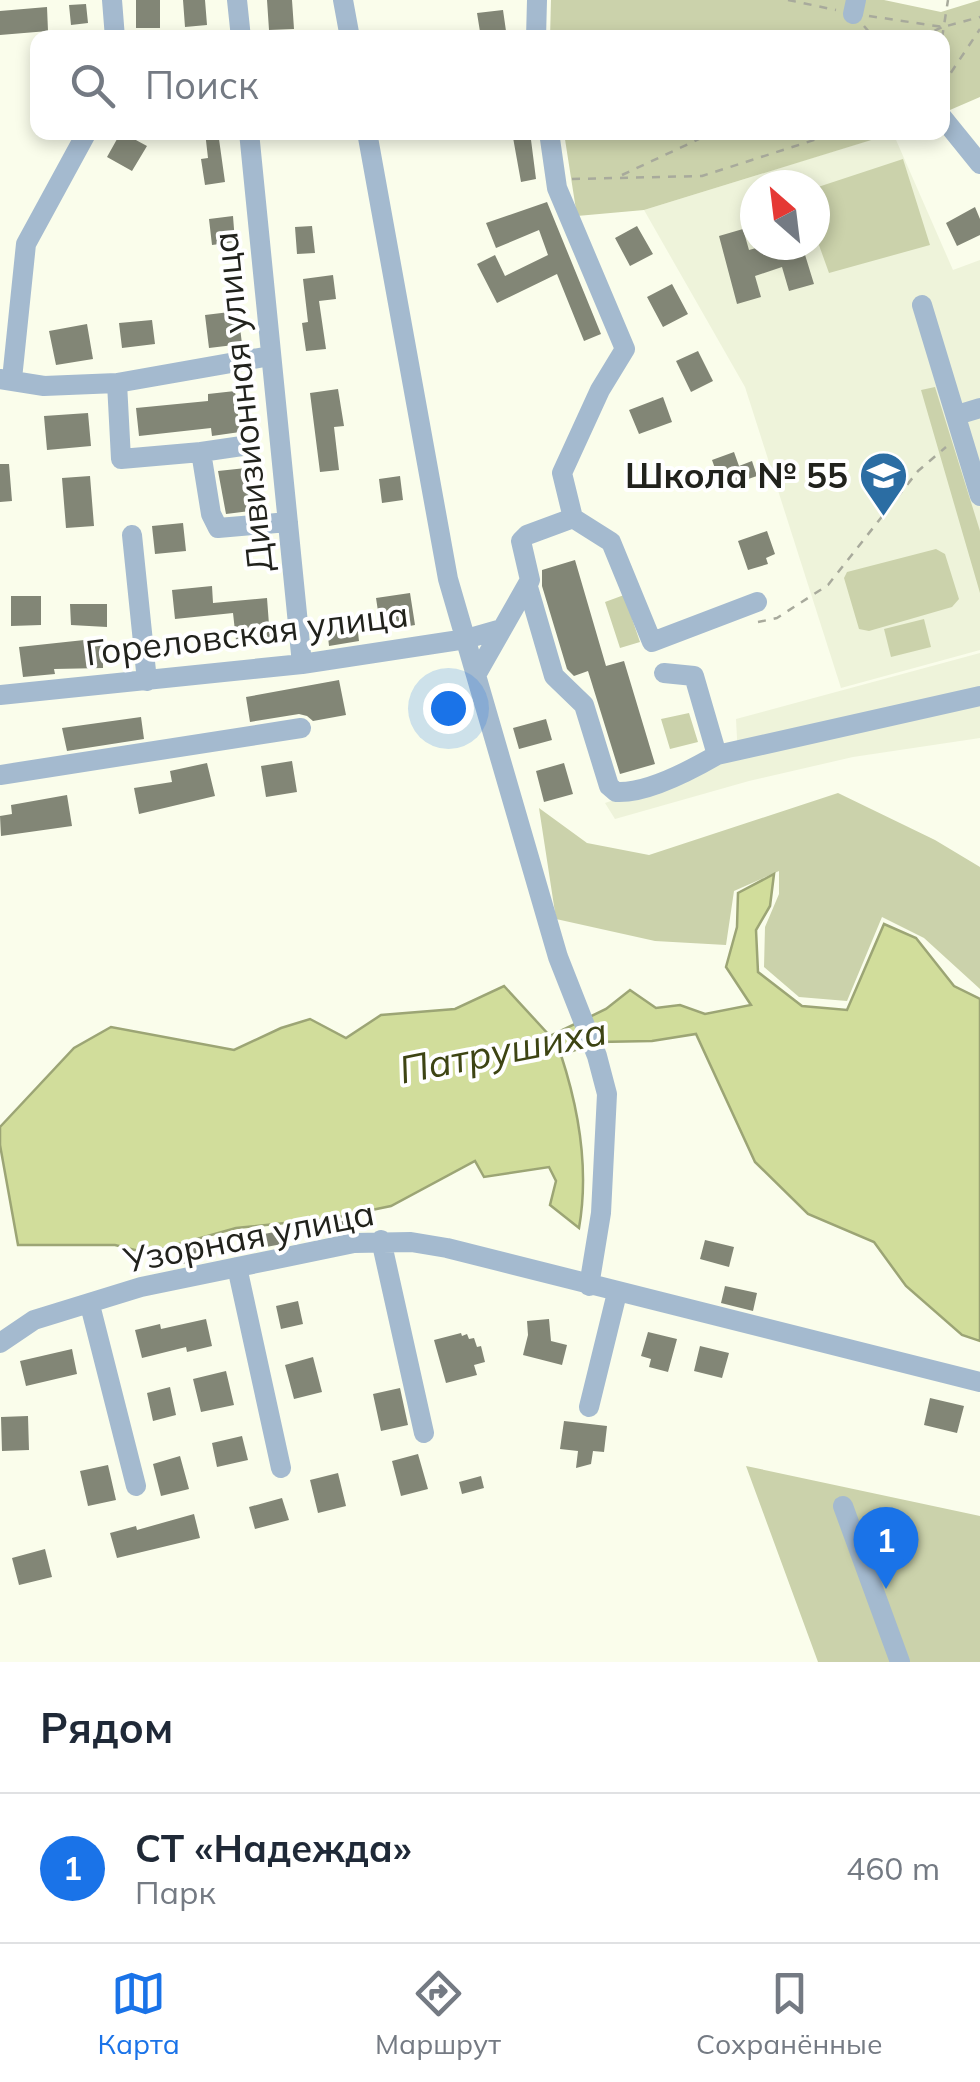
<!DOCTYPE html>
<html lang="ru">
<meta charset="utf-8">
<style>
:root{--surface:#fff;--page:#f6f6f7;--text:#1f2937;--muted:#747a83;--line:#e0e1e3;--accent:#1a73e8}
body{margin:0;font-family:Mulish,sans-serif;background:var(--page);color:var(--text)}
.compass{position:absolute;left:740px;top:170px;width:90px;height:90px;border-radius:50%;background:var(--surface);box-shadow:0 5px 15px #0003;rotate:332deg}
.you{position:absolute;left:448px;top:708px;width:35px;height:35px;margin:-25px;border:8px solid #fff;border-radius:50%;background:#1a73e8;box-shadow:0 0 0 15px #1a73e833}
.badge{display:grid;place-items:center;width:65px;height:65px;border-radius:50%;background:var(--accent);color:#fff;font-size:32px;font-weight:700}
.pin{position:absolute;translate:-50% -82px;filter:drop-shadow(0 2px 5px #0008)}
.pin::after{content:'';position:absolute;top:52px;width:35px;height:30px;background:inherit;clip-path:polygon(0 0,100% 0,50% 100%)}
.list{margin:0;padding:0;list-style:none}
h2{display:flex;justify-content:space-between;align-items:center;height:130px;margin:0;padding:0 40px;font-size:42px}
h2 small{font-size:32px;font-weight:400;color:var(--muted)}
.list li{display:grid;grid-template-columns:65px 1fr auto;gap:30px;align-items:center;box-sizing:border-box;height:150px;padding:0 40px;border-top:2px solid var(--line)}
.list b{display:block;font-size:38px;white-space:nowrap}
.list p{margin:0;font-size:32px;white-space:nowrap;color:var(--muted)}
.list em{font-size:32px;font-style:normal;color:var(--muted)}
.icon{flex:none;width:55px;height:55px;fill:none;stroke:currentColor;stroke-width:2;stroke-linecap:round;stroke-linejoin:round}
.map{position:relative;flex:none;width:980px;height:1662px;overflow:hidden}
.search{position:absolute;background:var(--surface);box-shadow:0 5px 15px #0003;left:30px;right:30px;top:30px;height:110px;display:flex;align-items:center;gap:25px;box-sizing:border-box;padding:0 35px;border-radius:20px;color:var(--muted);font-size:38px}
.sheet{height:280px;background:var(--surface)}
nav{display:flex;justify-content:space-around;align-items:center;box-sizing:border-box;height:140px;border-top:2px solid var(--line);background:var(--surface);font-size:28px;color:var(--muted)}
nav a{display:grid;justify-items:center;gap:5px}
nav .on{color:var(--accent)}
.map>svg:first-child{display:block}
</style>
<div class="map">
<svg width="980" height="1662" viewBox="0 0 980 1662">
<rect width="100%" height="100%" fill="#fafdeb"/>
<path fill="#eef3da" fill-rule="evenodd" d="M893,133L953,270L980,260V650L841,688L745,387L644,210ZM755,185H815V245H755Z
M980,653V738L853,757L749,781L615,819L605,803L738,758L736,719Z"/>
<path fill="#cbd2ab" d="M551,0H884L941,12L980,0V97L943,113L942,38H550Z
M564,133H894L644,210L577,216Z
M903,159L930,245L829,273L815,234V188Z
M935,387L980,531V593L921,390Z
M936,549L945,554L959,599L952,607L869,631L859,629L844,578L847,572Z
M624,595L640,642L620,648L605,602Z
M924,619L931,647L891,657L884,629Z
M689,713L698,742L670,749L661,719Z
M838,793L935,840L980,867V989L924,938L882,917L847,1001L799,997L764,967L765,927L779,894V871L734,891L726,945L655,941L556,919L539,808L587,843L649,855Z
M746,1466L980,1516V1662H818Z"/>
<path fill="#d1dd9b" stroke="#9ca575" stroke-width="2.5" d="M774,874L770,906L756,930L758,972L802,1006L847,1010L884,924L916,938L954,986L980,999V1341L962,1335L906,1286L874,1242L808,1214L755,1162L696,1034L652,1041L598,1042L561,1055C579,1110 589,1171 579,1228L550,1205L556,1181L549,1167L484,1177L475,1161L391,1206L333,1218L236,1228L147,1253L115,1245H18L0,1145V1127L74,1048L111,1027L234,1050L281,1028L310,1019L346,1038L381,1015L455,1009L504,986L550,1036L606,1009L630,990L656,1008L680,1005L705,1014L751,1005L726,967L737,927L738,893Z"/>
<path fill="#828676" d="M136,0H160V28H136Z
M183,0H205L207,25L185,27Z
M267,0H292L294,29L269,30Z
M86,4L88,23L71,25L69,5Z
M47,7L48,31L0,35V11Z
M503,10L507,38H481L477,13Z
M121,132L147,146L132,171L107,157Z
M205,132H218L225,182L205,185L201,159L208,158Z
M512,132H530L536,179L521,182Z
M547,202L601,334L584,341L557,274L497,303L477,264L495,255L505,276L548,255L539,230L496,248L486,223Z
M975,207L980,219V235L957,246L946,223Z
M233,216L235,242L212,245L209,219Z
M312,226L315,253L297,254L295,227Z
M637,226L653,254L630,266L615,238Z
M743,229L749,250L767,245H802L814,284L789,291L782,267L755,276L761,297L737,304L719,236Z
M333,275L336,299L319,301L326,349L306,351L302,323L308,322L303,279Z
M672,284L688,314L663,327L647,297Z
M238,311L242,344L209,348L205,315Z
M152,320L155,344L122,348L119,323Z
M87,324L93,359L56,365L49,331Z
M698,351L713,381L691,392L676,361Z
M338,389L344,426L334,427L339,470L320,472L310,393Z
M235,391L240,432L212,436L211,428L139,436L136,408L208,401V394Z
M663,397L672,422L639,434L629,410Z
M88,413L91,446L47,450L44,416Z
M734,452L739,466L752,461L757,476L722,488L712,460Z
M0,464H9L12,501L0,502Z
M246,468L250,511L226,514L218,471Z
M90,476L94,526L66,528L62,478Z
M400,476L403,500L382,503L379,479Z
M183,523L186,551L155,554L152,526Z
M767,531L775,554L766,558L768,564L748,570L738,541Z
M575,560L606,666L624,661L655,764L620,774L588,671L574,676L567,669L542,586V570Z
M212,586L213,603L267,598L270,638L236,640L233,613L175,619L172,590Z
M410,593L415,625L381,631L376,598Z
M11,596H41V625L11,626Z
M70,604H107V627L71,625Z
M357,624L359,641L329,646L327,627Z
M103,638V668L54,669L55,674L23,677L19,647Z
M339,680L346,715L313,721L307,716L299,714L250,722L246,697Z
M141,717L144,739L67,751L62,728Z
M546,719L552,740L519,749L513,728Z
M292,761L297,792L266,797L261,766Z
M207,763L215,796L139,814L134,788L172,782L170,771Z
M564,763L573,794L544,802L536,771Z
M67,795L72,826L1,836L0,816L12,814L11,805Z
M353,1219L354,1229L329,1234L327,1224Z
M285,1230L287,1243L261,1248L259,1235Z
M705,1240L734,1247L729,1267L700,1259Z
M199,1245L201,1260L178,1265L175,1250Z
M725,1286L757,1293L753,1311L721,1303Z
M298,1301L303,1324L281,1329L276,1306Z
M206,1319L212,1346L187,1352L186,1347L142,1358L135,1330L160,1324L161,1329Z
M549,1319L551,1341L567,1345L562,1365L523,1355L528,1335L527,1321Z
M648,1332L677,1339L668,1372L649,1367L651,1359L641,1356Z
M461,1333L462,1336L467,1334L469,1339L474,1338L477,1347L481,1346L485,1362L474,1365L477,1375L446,1383L434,1340Z
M700,1346L729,1353L722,1378L694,1371Z
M72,1349L77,1374L26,1386L20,1361Z
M313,1357L322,1392L294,1399L285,1365Z
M226,1371L234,1405L201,1412L193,1379Z
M170,1387L176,1415L153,1421L147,1393Z
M400,1388L408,1425L381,1431L373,1394Z
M930,1398L964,1406L957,1433L924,1425Z
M28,1416L29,1450L2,1451L1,1417Z
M564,1421L607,1426L604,1452L593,1451L591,1464L576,1468L578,1451L560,1449Z
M242,1436L248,1460L217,1467L212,1443Z
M418,1454L428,1489L401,1496L392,1461Z
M180,1456L189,1489L161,1496L153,1464Z
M108,1465L116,1500L88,1506L80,1471Z
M338,1473L346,1506L318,1513L310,1480Z
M481,1476L484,1488L462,1494L459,1482Z
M282,1498L289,1520L255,1529L249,1507Z
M194,1514L200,1538L117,1558L110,1533L136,1526L137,1530Z
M45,1549L52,1577L19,1585L12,1558Z"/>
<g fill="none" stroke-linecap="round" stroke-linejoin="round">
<path stroke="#a8aa9c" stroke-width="2.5" stroke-dasharray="8 8" stroke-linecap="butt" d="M788,0L836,10
M869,16L943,27L980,17
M864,26L874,38
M920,38L942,27
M942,38L948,0
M942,86L980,29
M622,175L714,132
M572,179L702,176L839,132
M758,622L777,618L828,585L918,471L946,447"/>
<path stroke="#a4bacf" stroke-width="20" d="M112,0L115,38
M237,0L241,38
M343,0L350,38
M853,14L856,0
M536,38L537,0
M942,117L980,164
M249,132L302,664
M367,132L448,579L558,957L597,1056L607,1094L601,1213L589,1286
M922,305L980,496
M0,379L44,386L117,383L270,356
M12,379L26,244L87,132
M117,383L121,459L201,452L211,514L218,528L288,522
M957,415L980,408
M201,452L242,446
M573,518L611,542L652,642L757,602
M132,535L147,681
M528,587L554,676L584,705L609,786L616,792C646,794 691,770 717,755L980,696
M664,673L694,676L717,755
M476,675L530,580L521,541L527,535L573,518L562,473L600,390L625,349L557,188L549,132
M0,695L302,664L466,639L501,629
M0,775L301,728
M381,1240L424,1433
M237,1267L281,1468
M90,1305L136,1486
M0,1343L34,1320L141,1287L354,1243L411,1242L447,1248L980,1382
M589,1407L617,1293
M843,1506L900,1662"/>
</g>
<defs>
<symbol id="school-pin" viewBox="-11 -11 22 30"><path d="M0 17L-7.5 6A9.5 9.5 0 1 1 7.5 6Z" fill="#2b6da3" stroke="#fff"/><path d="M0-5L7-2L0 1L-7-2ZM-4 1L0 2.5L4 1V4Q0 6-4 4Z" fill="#fff"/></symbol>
</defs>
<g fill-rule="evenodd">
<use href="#school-pin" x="856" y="448" width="55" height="75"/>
</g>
<g text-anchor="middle" stroke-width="8" stroke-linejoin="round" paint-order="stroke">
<g font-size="35" fill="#21221c" stroke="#fff">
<text transform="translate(243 402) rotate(-96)" y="12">Дивизионная улица</text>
<text transform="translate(247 634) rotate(-7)" y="12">Гореловская улица</text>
<text transform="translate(249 1237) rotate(-11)" y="12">Узорная улица</text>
</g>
<g font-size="35" font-weight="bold" fill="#21221c" stroke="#fff" text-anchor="end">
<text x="848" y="488">Школа № 55</text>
</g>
<g font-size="38" font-style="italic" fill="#3d4413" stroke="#fff">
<text transform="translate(503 1051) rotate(-11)" y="13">Патрушиха</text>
</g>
</g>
</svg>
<svg class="compass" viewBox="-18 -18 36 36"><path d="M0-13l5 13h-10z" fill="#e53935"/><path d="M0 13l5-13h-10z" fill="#747a83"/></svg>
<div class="you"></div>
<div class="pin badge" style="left:886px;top:1589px">1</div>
<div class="search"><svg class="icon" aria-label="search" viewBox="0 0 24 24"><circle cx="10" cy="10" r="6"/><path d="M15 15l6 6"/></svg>Поиск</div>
</div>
<section class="sheet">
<h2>Рядом<small></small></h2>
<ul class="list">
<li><span class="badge">1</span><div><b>СТ «Надежда»</b><p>Парк</p></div><em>460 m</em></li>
</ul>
</section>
<nav>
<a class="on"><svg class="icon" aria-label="map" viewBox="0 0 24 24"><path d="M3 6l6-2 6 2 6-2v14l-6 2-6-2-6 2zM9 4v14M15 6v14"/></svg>Карта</a>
<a><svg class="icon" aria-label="directions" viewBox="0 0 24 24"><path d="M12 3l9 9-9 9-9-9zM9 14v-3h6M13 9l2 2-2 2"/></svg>Маршрут</a>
<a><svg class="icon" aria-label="saved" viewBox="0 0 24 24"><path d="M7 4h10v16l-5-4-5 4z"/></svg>Сохранённые</a>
</nav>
